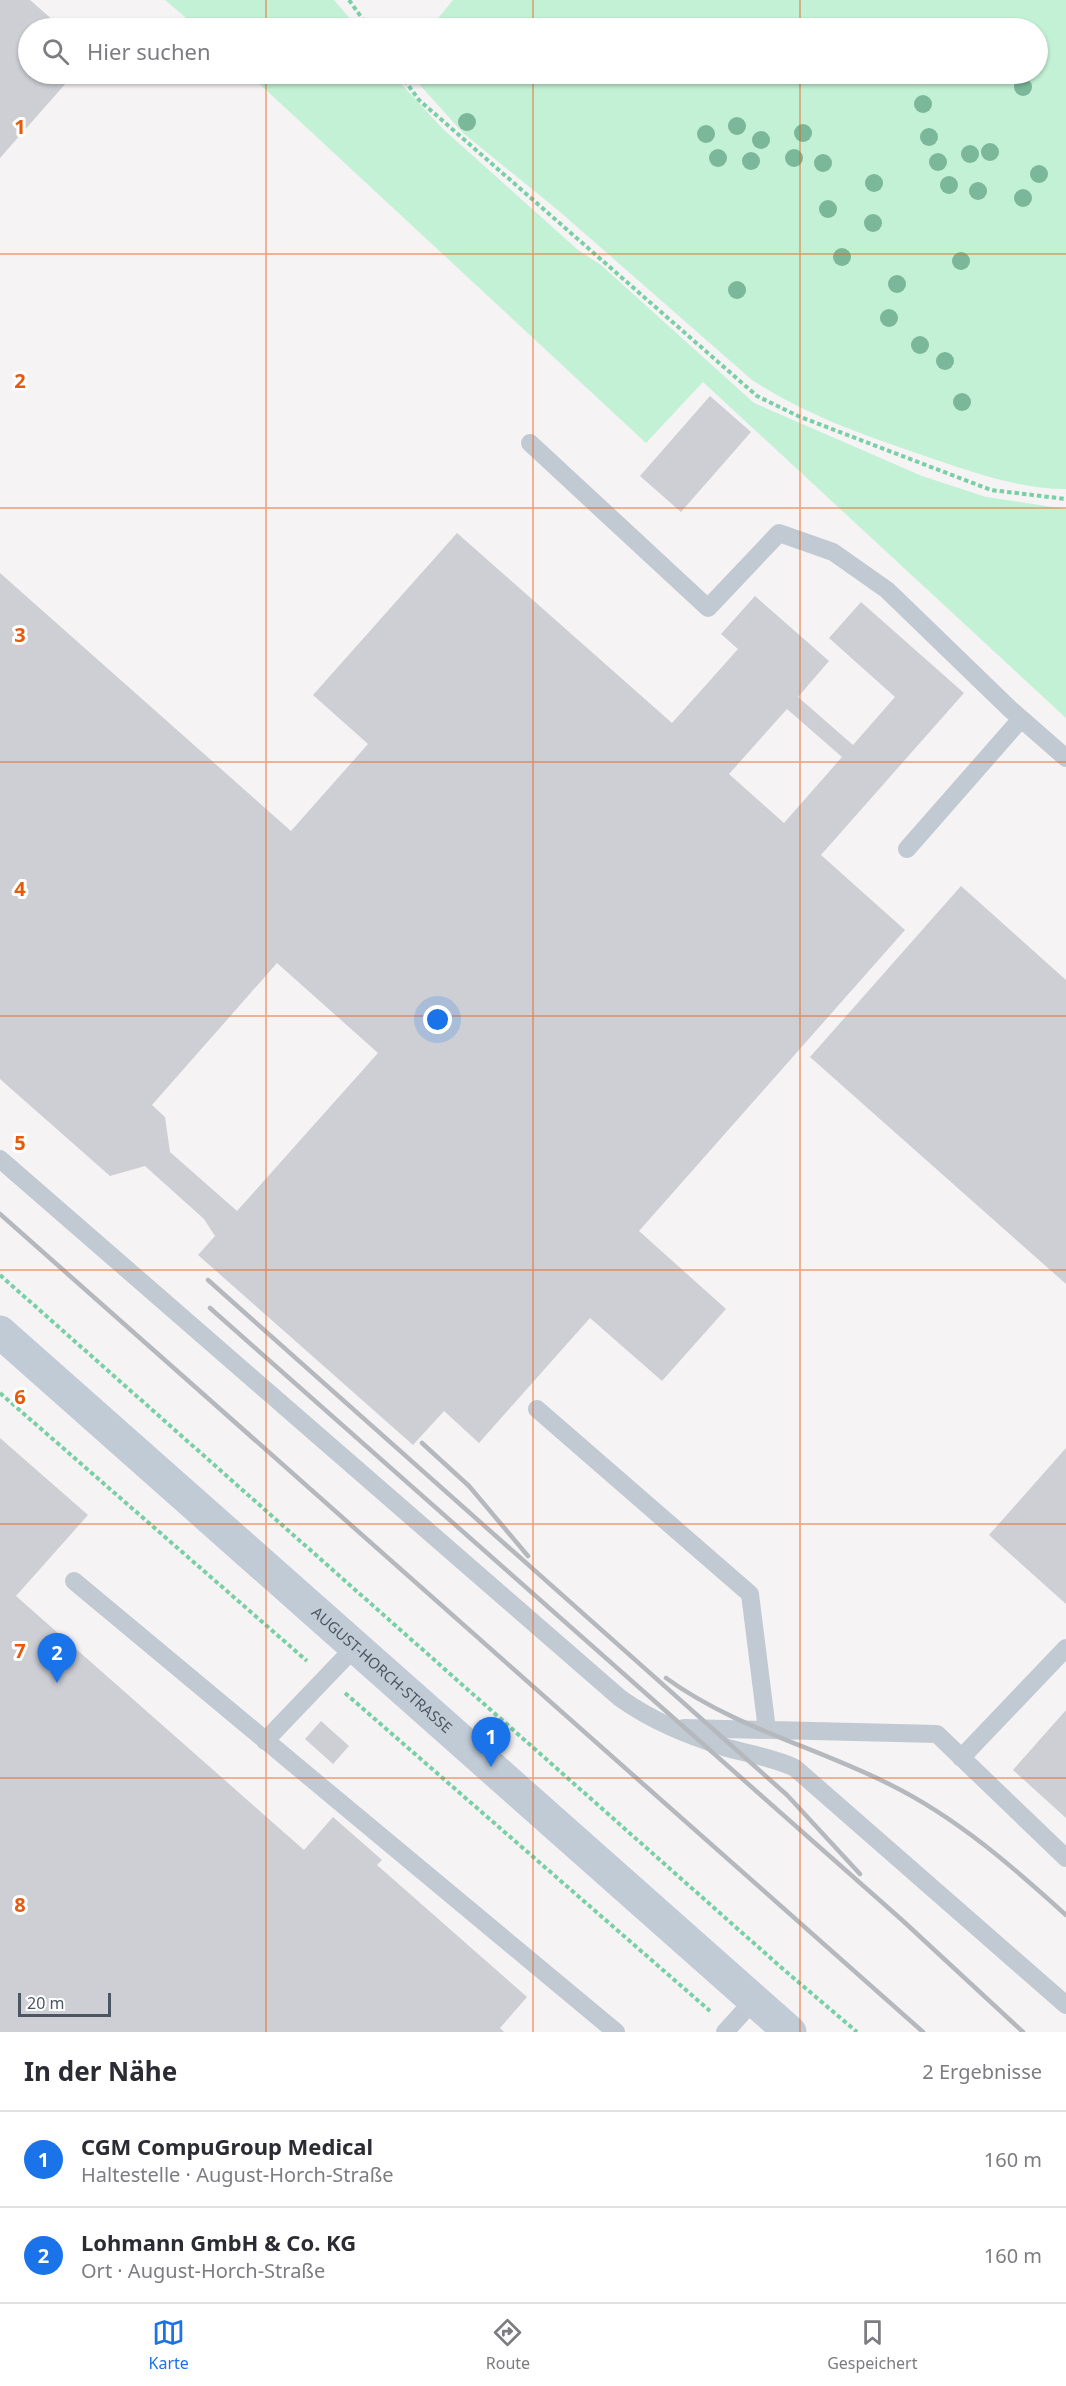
<!DOCTYPE html>
<html lang="de">
<meta charset="utf-8">
<style>
:root{--surface:#fff;--page:#f2f2f3;--text:#2b2b33;--muted:#7c7c81;--line:#e1e1e2;--accent:#1a73e8}
body{margin:0;font-family:"Noto Sans",sans-serif;background:var(--page);color:var(--text)}
.scale{position:absolute;left:18px;bottom:15px;width:93px;box-sizing:border-box;padding-left:6px;border:3px solid #4a5661;border-top:0;font-size:16px;line-height:21px;white-space:nowrap;color:#4a5661;-webkit-text-stroke:4px #fff;paint-order:stroke}
.you{position:absolute;left:438px;top:1020px;width:21px;height:21px;margin:-15px;border:4px solid #fff;border-radius:50%;background:#1a73e8;box-shadow:0 0 0 9px #1a73e833}
.badge{display:grid;place-items:center;width:39px;height:39px;border-radius:50%;background:var(--accent);color:#fff;font-size:20px;font-weight:700}
.pin{position:absolute;translate:-50% -50px;filter:drop-shadow(0 2px 3px #0008)}
.pin::after{content:'';position:absolute;top:32px;width:21px;height:18px;background:inherit;clip-path:polygon(0 0,100% 0,50% 100%)}
.list{margin:0;padding:0;list-style:none}
h2{display:flex;justify-content:space-between;align-items:center;height:78px;margin:0;padding:0 24px;font-size:26px}
h2 small{font-size:20px;font-weight:400;color:var(--muted)}
.list li{display:grid;grid-template-columns:39px 1fr auto;gap:18px;align-items:center;box-sizing:border-box;height:96px;padding:0 24px;border-top:2px solid var(--line)}
.list b{display:block;font-size:22px;white-space:nowrap}
.list p{margin:0;font-size:20px;white-space:nowrap;color:var(--muted)}
.list em{font-size:20px;font-style:normal;color:var(--muted)}
.icon{flex:none;width:33px;height:33px;fill:none;stroke:currentColor;stroke-width:2;stroke-linecap:round;stroke-linejoin:round}
.map{position:relative;flex:none;width:1066px;height:2032px;overflow:hidden}
.search{position:absolute;background:var(--surface);box-shadow:0 2px 4px #0004;left:18px;right:18px;top:18px;height:66px;display:flex;align-items:center;gap:15px;box-sizing:border-box;padding:0 21px;border-radius:33px;color:var(--muted);font-size:22px}
.sheet{height:270px;background:var(--surface)}
nav{display:flex;justify-content:space-around;align-items:center;box-sizing:border-box;height:84px;border-top:2px solid var(--line);background:var(--surface);font-size:16px;color:var(--muted)}
nav a{display:grid;justify-items:center;gap:3px}
nav .on{color:var(--accent)}
.map>svg:first-child{display:block}
</style>
<div class="map">
<svg width="1066" height="2032" viewBox="0 0 1066 2032">
<rect width="100%" height="100%" fill="#f5f3f3"/>
<path fill="#c3f1d5" d="M165,0H334L358,28H198Z
M453,0H1066V489C1019,489 972,472 928,457C866,436 807,416 752,380L559,211L463,133L410,74H1038V28H430Z
M249,74H392L443,129L578,250L601,265L754,403L922,476L986,497L1066,509V718L703,382L646,443Z"/>
<path fill="#cdcfd5" fill-rule="evenodd" d="M0,0H30L62,28H28V74H74L0,158Z
M710,396L751,432L681,512L640,476Z
M457,533L672,723L738,649L721,634L755,596L829,661L798,697L853,745L895,697L829,638L861,602L964,693L821,855L905,930L639,1231L726,1309L662,1381L590,1318L479,1443L444,1411L413,1445L198,1255L215,1236L204,1219L145,1166L110,1176L0,1079V573L291,831L368,744L313,695ZM787,709L842,757L784,823L729,774ZM277,963L378,1053L237,1211L170,1152L165,1117L152,1105Z
M961,886L1066,980V1284L810,1057Z
M0,1438L88,1515L16,1596L304,1850L333,1817L382,1860L377,1865L527,1997L500,2028L504,2032H0Z
M1066,1448V1604L989,1535Z
M1066,1710V1818L1013,1770Z
M321,1721L349,1746L333,1764L305,1739Z"/>
<g fill="none" stroke-linecap="round" stroke-linejoin="round">
<path stroke="#7ad0a6" stroke-width="4" stroke-dasharray="4.5 3" stroke-linecap="butt" d="M349,0L369,28
M400,74L419,100L757,396L798,416L991,490L1066,499
M0,1275L783,1969L857,2032
M0,1393L307,1661
M345,1693L710,2011"/>
<path stroke="#c1cad2" stroke-width="18" d="M530,443L708,608L779,533L833,552L887,590L1010,709L1066,758
M907,849L1021,719
M0,1159L620,1698C652,1721 687,1735 724,1747C748,1754 772,1757 795,1768L1066,2005
M537,1409L750,1594L767,1730
M74,1581L616,2032
M684,1728L937,1734L1066,1858
M265,1741L355,1647
M961,1758L1066,1648
M725,2032L754,2000"/>
<path stroke="#c1cbd6" stroke-width="33" id="s1" d="M0,1332L790,2032"/>
<path stroke="#b5b8bd" stroke-width="4.5" d="M0,1214L923,2032
M208,1280L787,1795L860,1874
M210,1308L902,1920L1023,2032
M422,1443L469,1486L528,1556
M666,1678C735,1728 816,1747 891,1785C957,1818 1012,1866 1066,1915"/>
</g>
<g fill="#7bb799">
<circle cx="1023" cy="87" r="9"/>
<circle cx="923" cy="104" r="9"/>
<circle cx="467" cy="122" r="9"/>
<circle cx="737" cy="126" r="9"/>
<circle cx="803" cy="133" r="9"/>
<circle cx="706" cy="134" r="9"/>
<circle cx="929" cy="137" r="9"/>
<circle cx="761" cy="140" r="9"/>
<circle cx="990" cy="152" r="9"/>
<circle cx="970" cy="154" r="9"/>
<circle cx="718" cy="158" r="9"/>
<circle cx="794" cy="158" r="9"/>
<circle cx="751" cy="161" r="9"/>
<circle cx="938" cy="162" r="9"/>
<circle cx="823" cy="163" r="9"/>
<circle cx="1039" cy="174" r="9"/>
<circle cx="874" cy="183" r="9"/>
<circle cx="949" cy="185" r="9"/>
<circle cx="978" cy="191" r="9"/>
<circle cx="1023" cy="198" r="9"/>
<circle cx="828" cy="209" r="9"/>
<circle cx="873" cy="223" r="9"/>
<circle cx="842" cy="257" r="9"/>
<circle cx="961" cy="261" r="9"/>
<circle cx="897" cy="284" r="9"/>
<circle cx="737" cy="290" r="9"/>
<circle cx="889" cy="318" r="9"/>
<circle cx="920" cy="345" r="9"/>
<circle cx="945" cy="361" r="9"/>
<circle cx="962" cy="402" r="9"/>
</g>
<path fill="none" stroke="#e8590c" stroke-width="1.5" stroke-opacity="0.55" d="M266,0V28M533,0V28M800,0V28M266,74V2032M533,74V2032M800,74V2032M0,254H1066M0,508H1066M0,762H1066M0,1016H1066M0,1270H1066M0,1524H1066M0,1778H1066"/>
<g text-anchor="middle" stroke-width="6" stroke-linejoin="round" paint-order="stroke">
<g font-size="15" fill="#4a5661" stroke="#fff">
<text dy="5" stroke="none"><textPath href="#s1" startOffset="510">AUGUST-HORCH-STRASSE</textPath></text>
</g>
</g>
<g font-size="20" text-anchor="middle" font-weight="bold" fill="#e8590c" stroke="#fff" stroke-width="6" stroke-linejoin="round" paint-order="stroke">
<text x="20" y="134">1</text>
<text x="20" y="388">2</text>
<text x="20" y="642">3</text>
<text x="20" y="896">4</text>
<text x="20" y="1150">5</text>
<text x="20" y="1404">6</text>
<text x="20" y="1658">7</text>
<text x="20" y="1912">8</text>
</g>
</svg>
<div class="scale">20 m</div>
<div class="you"></div>
<div class="pin badge" style="left:491px;top:1767px">1</div>
<div class="pin badge" style="left:57px;top:1683px">2</div>
<div class="search"><svg class="icon" aria-label="search" viewBox="0 0 24 24"><circle cx="10" cy="10" r="6"/><path d="M15 15l6 6"/></svg>Hier suchen</div>
</div>
<section class="sheet">
<h2>In der Nähe<small>2 Ergebnisse</small></h2>
<ul class="list">
<li><span class="badge">1</span><div><b>CGM CompuGroup Medical</b><p>Haltestelle · August-Horch-Straße</p></div><em>160 m</em></li>
<li><span class="badge">2</span><div><b>Lohmann GmbH &amp; Co. KG</b><p>Ort · August-Horch-Straße</p></div><em>160 m</em></li>
</ul>
</section>
<nav>
<a class="on"><svg class="icon" aria-label="map" viewBox="0 0 24 24"><path d="M3 6l6-2 6 2 6-2v14l-6 2-6-2-6 2zM9 4v14M15 6v14"/></svg>Karte</a>
<a><svg class="icon" aria-label="directions" viewBox="0 0 24 24"><path d="M12 3l9 9-9 9-9-9zM9 14v-3h6M13 9l2 2-2 2"/></svg>Route</a>
<a><svg class="icon" aria-label="saved" viewBox="0 0 24 24"><path d="M7 4h10v16l-5-4-5 4z"/></svg>Gespeichert</a>
</nav>
